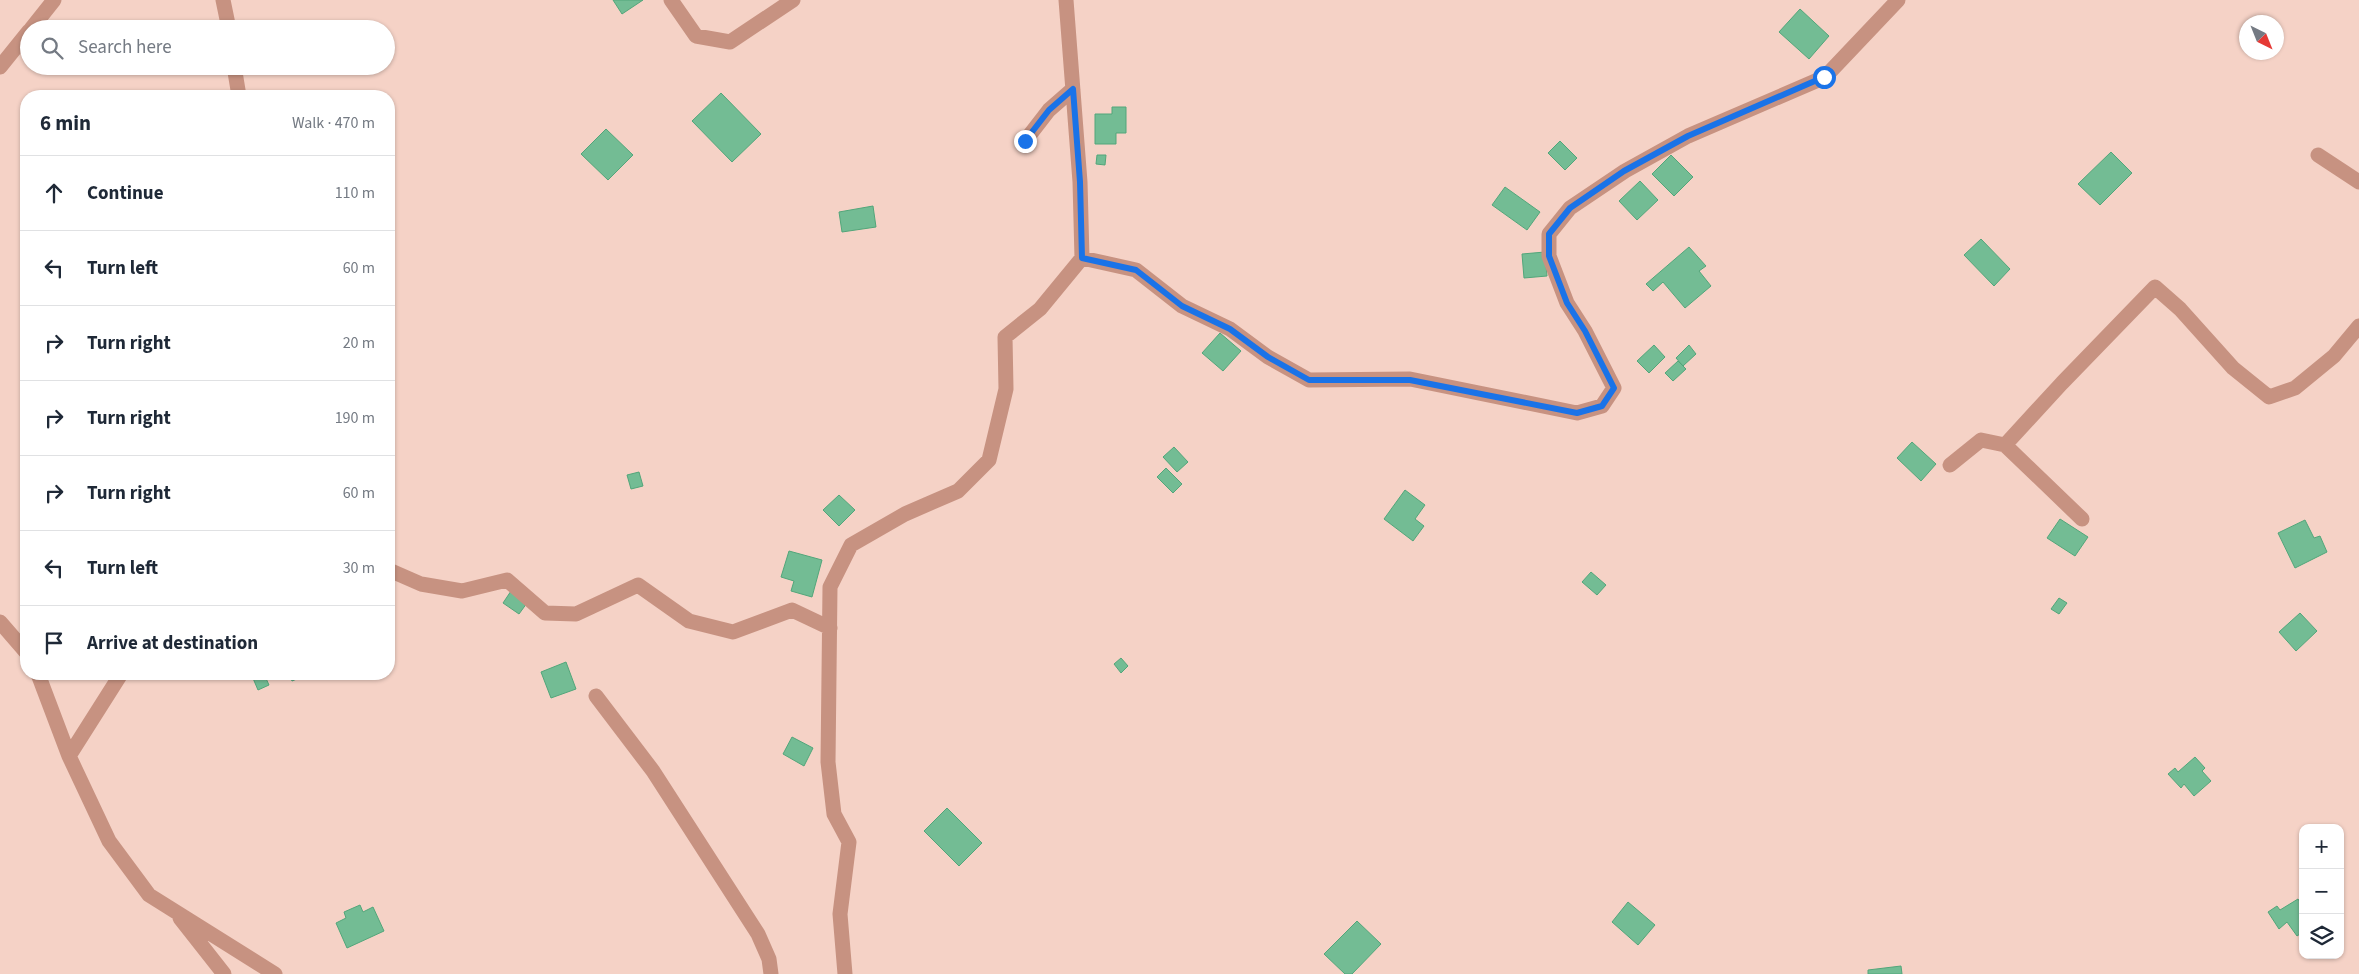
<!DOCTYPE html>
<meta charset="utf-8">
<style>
:root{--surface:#fff;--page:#f6f6f7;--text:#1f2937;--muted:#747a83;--line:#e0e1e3}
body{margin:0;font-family:"Source Sans 3",sans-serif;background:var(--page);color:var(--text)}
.controls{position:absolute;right:15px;bottom:15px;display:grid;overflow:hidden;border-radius:10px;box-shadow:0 1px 4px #0004}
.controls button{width:45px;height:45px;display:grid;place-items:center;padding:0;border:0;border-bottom:1px solid var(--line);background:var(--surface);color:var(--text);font:25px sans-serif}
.compass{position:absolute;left:2239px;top:15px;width:45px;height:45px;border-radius:50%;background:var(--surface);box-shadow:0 1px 4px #0004;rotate:137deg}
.stop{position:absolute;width:15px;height:15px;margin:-11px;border:4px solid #1a73e8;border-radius:50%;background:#fff}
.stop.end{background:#1a73e8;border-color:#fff;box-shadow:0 1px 5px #0008}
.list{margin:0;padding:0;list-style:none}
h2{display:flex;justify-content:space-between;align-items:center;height:65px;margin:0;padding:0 20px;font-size:21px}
h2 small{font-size:16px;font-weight:400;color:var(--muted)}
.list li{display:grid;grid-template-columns:32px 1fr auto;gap:15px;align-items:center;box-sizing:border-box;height:75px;padding:0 20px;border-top:1px solid var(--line)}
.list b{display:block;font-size:19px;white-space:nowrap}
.list em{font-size:16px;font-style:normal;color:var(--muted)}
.icon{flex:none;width:28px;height:28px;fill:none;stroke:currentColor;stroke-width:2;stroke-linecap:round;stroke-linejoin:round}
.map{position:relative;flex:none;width:2359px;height:974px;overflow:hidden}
.search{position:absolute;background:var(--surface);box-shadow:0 1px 4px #0004;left:20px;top:20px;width:375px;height:55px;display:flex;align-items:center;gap:12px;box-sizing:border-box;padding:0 18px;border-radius:28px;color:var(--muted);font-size:19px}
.panel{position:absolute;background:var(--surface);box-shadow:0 1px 4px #0004;left:20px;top:90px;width:375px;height:590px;border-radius:20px}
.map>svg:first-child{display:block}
</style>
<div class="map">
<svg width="2359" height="974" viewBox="0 0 2359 974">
<rect width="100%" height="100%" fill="#f5d2c6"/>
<path fill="#73bc94" stroke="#52a67a" d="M613,0H643L622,14Z
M1800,9L1829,36L1809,59L1779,32Z
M721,93L761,134L732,162L692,121Z
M1112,107H1126V133H1116V144H1095V114H1112Z
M606,129L633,155L608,180L581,154Z
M1560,141L1577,158L1565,170L1548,153Z
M2111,152L2132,173L2100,205L2078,184Z
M1097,155H1106L1105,165L1096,164Z
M1671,155L1693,177L1674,196L1652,174Z
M1640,181L1658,200L1637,220L1619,201Z
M1505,187L1540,212L1527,230L1492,205Z
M873,206L876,227L842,232L839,212Z
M1981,239L2010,269L1994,286L1964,255Z
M1689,247L1706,266L1699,271L1711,286L1685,308L1663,282L1653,291L1646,284Z
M1545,252L1547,276L1524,278L1522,254Z
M1220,333L1241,351L1223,371L1202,353Z
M1654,345L1665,357L1649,373L1637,361Z
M1689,345L1696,354L1683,366L1676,358Z
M1678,361L1686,369L1673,381L1665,373Z
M1912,442L1936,464L1921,481L1897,458Z
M1174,447L1188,462L1177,472L1163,457Z
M1166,468L1182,484L1173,493L1157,477Z
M639,472L643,486L631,489L627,475Z
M1405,490L1425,505L1415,519L1424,526L1413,541L1384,519Z
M839,495L855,510L839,526L823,510Z
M2060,519L2088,537L2075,556L2047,538Z
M2305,520L2314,538L2320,536L2327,552L2295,568L2278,533Z
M789,551L822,560L812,597L791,591L794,581L781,577Z
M1591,572L1606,585L1597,595L1582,582Z
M511,591L527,603L519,614L503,603Z
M2059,598L2067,603L2059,614L2051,609Z
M2300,613L2317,631L2296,651L2279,632Z
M1121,658L1128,666L1121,673L1114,664Z
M566,662L576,689L551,698L541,672Z
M258,674H264L269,685L258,690L252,676Z
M289,674H303L304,676L292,681Z
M792,737L813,748L804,766L783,754Z
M2195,757L2205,768L2202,771L2211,781L2194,796L2184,784L2181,788L2168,774L2175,768L2178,772Z
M947,808L982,843L959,866L924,831Z
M2298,899L2303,907V932L2297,936L2287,922L2279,929L2268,912L2277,906L2280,910Z
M1628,902L1655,925L1638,945L1612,922Z
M360,905L363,912L373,907L384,931L347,948L336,923L346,918L344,912Z
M1357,921L1381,944L1352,974H1345L1324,954Z
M1901,966L1902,974H1868V970Z"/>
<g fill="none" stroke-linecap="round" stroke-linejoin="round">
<path stroke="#c79281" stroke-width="15" d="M223,0L229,29
M671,0L696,36L730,42L793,0
M31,29L54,0
M234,66L239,96
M0,67L29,31
M1025,141L1049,110L1073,89
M2318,155L2359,182
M1082,258L1136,270L1182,306L1230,329L1268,357L1309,380L1410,379L1577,413L1602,406L1614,388L1585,331L1567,303L1549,256V234L1570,208L1625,171L1688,136L1825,77L1898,0
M1950,465L1981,440L2005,445
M2082,519L2005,445L2062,383L2155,287L2180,309L2233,368L2269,397L2295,388L2334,356L2359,326
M389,570L421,584L462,591L507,580L545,613L576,614L638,585L689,621L733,632L792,610L830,628
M0,622L26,652
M38,674L69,756L109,841L149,895L275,974
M596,696L653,771L758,934L769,959L771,974
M69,756L121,674
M180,918L224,974
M845,974L840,914L849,842L834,814L828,762L830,587L851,545L905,514L958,491L989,460L1006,389L1005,337L1040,309L1082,258L1080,182L1066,0"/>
</g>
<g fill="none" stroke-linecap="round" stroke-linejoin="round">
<path stroke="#1a73e8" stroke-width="6" d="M1025,141L1049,110L1073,89L1080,182L1082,258L1136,270L1182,306L1230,329L1268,357L1309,380H1410L1577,413L1602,406L1614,388L1585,331L1567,303L1549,256V234L1570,208L1624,171L1688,136L1824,77"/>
</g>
</svg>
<div class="controls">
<button>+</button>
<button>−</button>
<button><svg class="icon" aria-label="layers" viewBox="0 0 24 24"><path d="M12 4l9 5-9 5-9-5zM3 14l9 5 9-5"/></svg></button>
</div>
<svg class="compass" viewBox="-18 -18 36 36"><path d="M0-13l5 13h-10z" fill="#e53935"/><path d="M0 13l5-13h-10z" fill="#747a83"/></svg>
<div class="stop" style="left:1824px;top:77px"></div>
<div class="stop end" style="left:1025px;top:141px"></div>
<div class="search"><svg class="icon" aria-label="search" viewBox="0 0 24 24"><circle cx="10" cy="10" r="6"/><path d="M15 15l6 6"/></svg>Search here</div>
<section class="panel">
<h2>6 min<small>Walk · 470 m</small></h2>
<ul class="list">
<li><svg class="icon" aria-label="ahead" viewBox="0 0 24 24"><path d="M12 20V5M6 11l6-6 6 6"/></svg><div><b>Continue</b></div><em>110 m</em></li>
<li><svg class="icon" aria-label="left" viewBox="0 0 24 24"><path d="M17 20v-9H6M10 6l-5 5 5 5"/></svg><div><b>Turn left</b></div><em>60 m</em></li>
<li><svg class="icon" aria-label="right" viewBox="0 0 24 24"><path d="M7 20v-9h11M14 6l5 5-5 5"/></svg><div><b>Turn right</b></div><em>20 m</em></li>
<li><svg class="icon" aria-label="right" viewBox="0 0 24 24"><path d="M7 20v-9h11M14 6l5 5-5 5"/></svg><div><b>Turn right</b></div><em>190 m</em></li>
<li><svg class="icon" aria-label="right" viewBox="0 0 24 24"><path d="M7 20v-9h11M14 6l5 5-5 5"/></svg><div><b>Turn right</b></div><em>60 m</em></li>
<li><svg class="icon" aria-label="left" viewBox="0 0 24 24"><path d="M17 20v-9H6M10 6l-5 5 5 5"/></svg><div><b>Turn left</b></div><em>30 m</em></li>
<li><svg class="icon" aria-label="arrive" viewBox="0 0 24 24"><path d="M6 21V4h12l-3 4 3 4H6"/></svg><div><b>Arrive at destination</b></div></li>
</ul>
</section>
</div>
